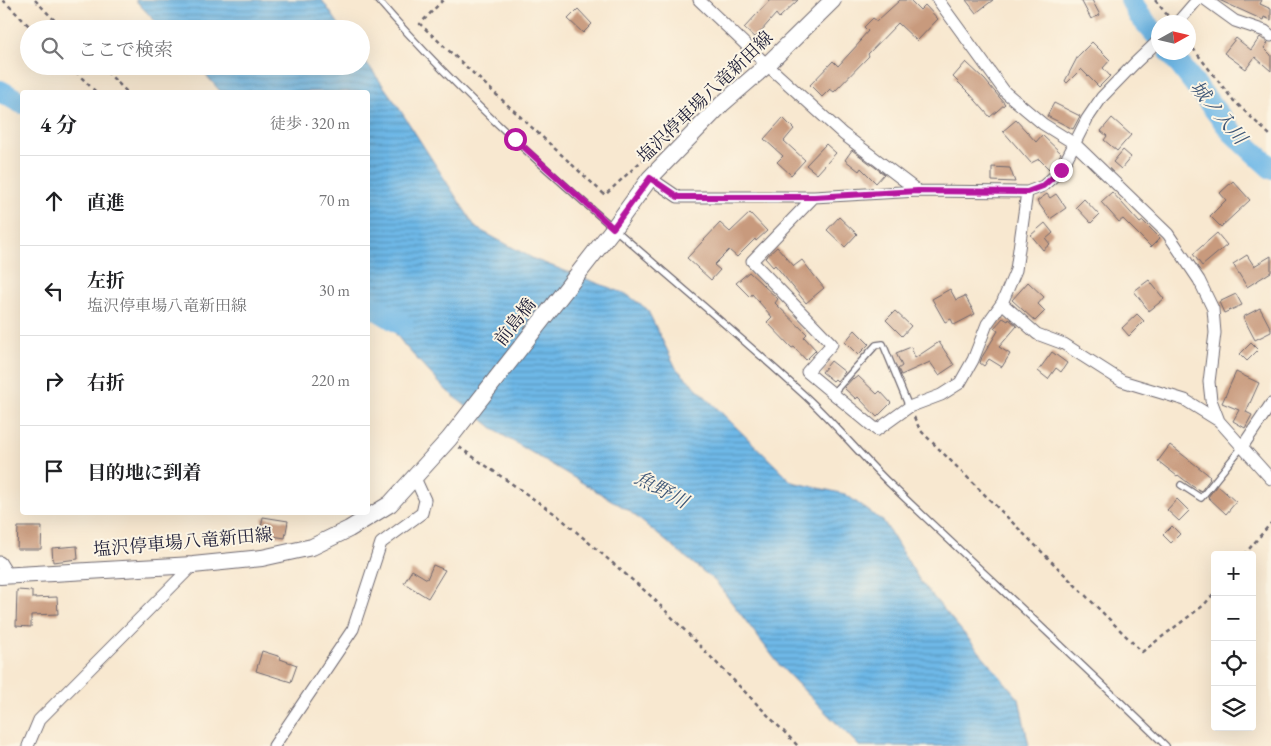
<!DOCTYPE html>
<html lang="ja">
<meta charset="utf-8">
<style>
:root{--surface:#fff;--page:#f2f2f2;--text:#202124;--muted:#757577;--line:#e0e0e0}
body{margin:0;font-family:"EB Garamond","Noto Serif JP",serif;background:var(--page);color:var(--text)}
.controls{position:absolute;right:15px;bottom:15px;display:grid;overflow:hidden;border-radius:5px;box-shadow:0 5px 20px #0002}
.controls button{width:45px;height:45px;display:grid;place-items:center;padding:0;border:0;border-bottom:1px solid var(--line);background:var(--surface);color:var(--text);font:25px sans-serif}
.compass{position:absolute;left:1151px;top:15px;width:45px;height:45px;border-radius:50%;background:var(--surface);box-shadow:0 5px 20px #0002;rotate:82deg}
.stop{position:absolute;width:15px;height:15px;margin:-11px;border:4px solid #b5179e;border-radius:50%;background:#fff}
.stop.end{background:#b5179e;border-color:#fff;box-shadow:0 1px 5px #0008}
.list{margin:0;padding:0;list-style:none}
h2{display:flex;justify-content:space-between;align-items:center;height:65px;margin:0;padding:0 20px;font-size:21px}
h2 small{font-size:16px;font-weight:400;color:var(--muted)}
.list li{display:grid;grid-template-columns:32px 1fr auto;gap:15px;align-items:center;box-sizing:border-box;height:90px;padding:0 20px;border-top:1px solid var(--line)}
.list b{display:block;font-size:19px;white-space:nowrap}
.list p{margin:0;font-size:16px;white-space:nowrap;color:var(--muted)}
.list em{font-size:16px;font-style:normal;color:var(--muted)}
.icon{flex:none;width:28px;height:28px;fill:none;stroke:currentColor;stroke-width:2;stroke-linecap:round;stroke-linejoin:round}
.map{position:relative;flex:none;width:1271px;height:746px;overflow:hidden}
.search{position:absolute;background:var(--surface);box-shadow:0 5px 20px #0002;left:20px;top:20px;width:350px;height:55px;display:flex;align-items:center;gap:12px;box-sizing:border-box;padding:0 18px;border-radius:28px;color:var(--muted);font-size:19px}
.panel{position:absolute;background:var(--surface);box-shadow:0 5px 20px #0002;left:20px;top:90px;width:350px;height:425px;border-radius:5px}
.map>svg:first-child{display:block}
</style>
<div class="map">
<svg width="1271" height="746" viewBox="0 0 1271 746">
<defs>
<pattern id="water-rules" width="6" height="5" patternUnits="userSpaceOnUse" patternTransform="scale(1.25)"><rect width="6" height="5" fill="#6eb8e7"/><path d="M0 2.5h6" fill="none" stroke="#5a95bc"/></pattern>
</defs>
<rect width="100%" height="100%" fill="#fcf5e5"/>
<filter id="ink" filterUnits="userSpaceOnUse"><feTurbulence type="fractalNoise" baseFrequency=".02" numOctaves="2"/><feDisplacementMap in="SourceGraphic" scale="10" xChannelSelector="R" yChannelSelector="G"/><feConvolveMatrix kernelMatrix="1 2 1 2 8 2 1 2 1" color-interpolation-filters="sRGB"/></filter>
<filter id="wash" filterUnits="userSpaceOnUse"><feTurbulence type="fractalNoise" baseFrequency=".0096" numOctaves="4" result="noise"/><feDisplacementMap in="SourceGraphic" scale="20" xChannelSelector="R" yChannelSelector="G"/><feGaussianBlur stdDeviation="1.12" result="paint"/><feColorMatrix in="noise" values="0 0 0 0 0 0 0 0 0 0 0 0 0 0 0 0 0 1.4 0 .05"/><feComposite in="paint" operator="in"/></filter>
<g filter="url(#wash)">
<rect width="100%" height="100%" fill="#f8e8d0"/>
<path fill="url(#water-rules)" stroke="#486d91" d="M135,0H322L342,29H163Z
M361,55L397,105L476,228L536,260L626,294L647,309L676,368L792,482L845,494L884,522L920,581L1019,699L1029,746H859L781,667L716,582L628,510L499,433L446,390L405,346L368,297V92H221L198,66H361Z"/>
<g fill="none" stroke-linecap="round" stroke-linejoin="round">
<path stroke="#6eb8e7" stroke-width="22" d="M1131,0L1139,15L1158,37
M1170,52L1232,132L1271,168
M0,91L22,103
M368,304L403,325"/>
</g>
<g id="blocks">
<path fill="#c89a7d" d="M770,0H798L779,18L776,14L755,38L744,28Z
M900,0H910L920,10L925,5L938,19L917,41L898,23L868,54L869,56L834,92L830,89L822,97L810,85L833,61L838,66L861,41L860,40L868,31L864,27L873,18L877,21Z
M966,0H993L976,13Z
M1081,0H1092L1100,15L1091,19Z
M1219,0H1262L1260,4L1271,9V20L1264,17L1263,20Z
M578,9L592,24L583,33L568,19Z
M1260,37L1268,43L1264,48L1271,55V71L1255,57L1246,69L1224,53L1236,38L1251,50Z
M1092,42L1110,60L1103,68L1110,76L1099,87L1081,69L1067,83L1065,81L1078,56Z
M966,62L985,80L1005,104L990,117L970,94L953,77Z
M1054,103L1080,116L1073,129L1047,116Z
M783,118L794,129L784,141L805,160L791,175L777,162L783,156L764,139Z
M1112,118L1131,135L1117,151L1104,140L1107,136L1101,131Z
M1016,120L1036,142L1042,135L1061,153L1058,159L1049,169L1039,159L1031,163L1003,131Z
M826,144L836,153L817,174L806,165Z
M852,150L884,174L876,183L861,168L859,171L845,160Z
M1123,150L1131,157L1121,169L1113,162Z
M992,167L1010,168L1015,182L992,181Z
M1233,181L1250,200L1221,227L1210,216L1226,200L1220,193Z
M1112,192L1140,223L1143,221L1160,238L1151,247L1123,219L1119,222L1101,202Z
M1047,194L1050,198L1056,194L1066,208L1050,219L1037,201Z
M1084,199L1099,215L1091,223L1076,207Z
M750,213L767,231L756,241L755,239L737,257L729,250L714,265L720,270L711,280L687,258L720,223L730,232Z
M839,217L857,234L845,247L827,230Z
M1045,223L1053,233L1046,239L1050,244L1043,250L1031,235Z
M1217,233L1227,245L1202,266L1193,254Z
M777,247L794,266L802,260L824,288L806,303L775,265L773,267L765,258Z
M1247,255L1254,266L1271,256V272L1247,287L1233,264Z
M749,272L778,299L775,303L807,334L804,337L816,350L806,360L794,347L792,348L767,322L772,317L752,294L750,297L736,283Z
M1149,280L1164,299L1149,311L1134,291Z
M1028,282L1044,297L1038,304L1045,311L1035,321L1012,300Z
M950,289L956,300L965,296L975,314L954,325L951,319L945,322L932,299Z
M1236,294L1242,305L1224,313L1219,302Z
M1260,308L1271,329V332L1255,340L1243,317Z
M895,311L911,326L902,336L886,320Z
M1137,314L1144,321L1129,336L1122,328Z
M1003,318L1008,321L1009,319L1017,326L999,347L1010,354L1002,367L989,359L984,366L980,363L982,357L998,331L994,328Z
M855,330L869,344L858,355L845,342Z
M939,342L954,365L939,375L930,362L901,375L898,369L902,366L896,353L911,347L915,358Z
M1251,343L1258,350L1247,361L1240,354Z
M1052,352L1067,363L1061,372L1056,368L1048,379L1038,371Z
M831,361L845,372L837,381L835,379L833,381L822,372Z
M1236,372L1259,383L1246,412L1252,415L1245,428L1233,421L1239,410L1222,403Z
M858,376L877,394L880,391L891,403L877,417L858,397L856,399L844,388L853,378L854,379Z
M1170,445L1210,476L1209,478L1210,479L1201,491L1192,486L1178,475L1177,476L1158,461Z
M1217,485L1236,502L1226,514L1208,497Z
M1177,499L1189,511L1179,521L1167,510Z
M263,517L288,521L285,538L260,534Z
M1172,526L1180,534L1171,543L1163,535Z
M18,527H42L41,549H17Z
M77,546L78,559L53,562L52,548Z
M433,565L445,570L428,598L404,583L412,570L427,579Z
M17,590L32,591V598L57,597L58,614L31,615V627L16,626Z
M262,651L281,657L280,659L297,665L291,682L256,671Z"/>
</g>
</g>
<g filter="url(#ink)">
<use href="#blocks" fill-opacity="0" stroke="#6d676f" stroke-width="1"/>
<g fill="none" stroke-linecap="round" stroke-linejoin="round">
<defs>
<path id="lane" d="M378,0C504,146 660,263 802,393C833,421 859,454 889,483C981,571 1075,657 1166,746
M833,393L876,345L883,344L909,407
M1181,485L1201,498L1242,447"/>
<path id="street" d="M699,0L767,65L843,134L918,191
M938,0L1005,92L1043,124L1075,144L1168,234L1199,280L1213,309L1215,333L1209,382L1211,400L1219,421L1271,479
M1206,0L1235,21L1265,31L1271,36
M1178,22L1197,0
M650,178L678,197H814L918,191L1027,192L1043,186L1061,170L1087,119L1102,97L1134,64L1158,41
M814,197L752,261L832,344L807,372L877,430L909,407L941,395L960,383L973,360L987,324L1002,303L1016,270L1027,192
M1002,303L1037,334L1064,344L1122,381L1185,400L1219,421
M1242,447L1271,404
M0,562L8,575
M28,746L39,720L193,565
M274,746L353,629L381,543L422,513L425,500L415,478"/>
<path id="secondary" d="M0,576L193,565L262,558L312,547L349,529L390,504L449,439L613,229L650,178L722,104L767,65L833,0"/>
</defs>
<use href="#lane" stroke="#6d676f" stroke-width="8"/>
<use href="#street" stroke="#6d676f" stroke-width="13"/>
<use href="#secondary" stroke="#6d676f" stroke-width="18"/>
<path stroke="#6d676f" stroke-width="2.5" stroke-dasharray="4 4" stroke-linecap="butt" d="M3,0L32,29
M35,0L63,29
M443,0L420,24L605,195L681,124
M1155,0L1168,16
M1188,42L1233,100L1271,136
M70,66L96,92
M101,66L127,92
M914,417L920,430L1142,652L1204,605L1215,592
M459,447L558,516L652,597L798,746
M1244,555L1271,523"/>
<use href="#lane" stroke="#fff" stroke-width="5.5"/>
<use href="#street" stroke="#fff" stroke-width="11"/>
<use href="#secondary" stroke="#fff" stroke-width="16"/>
</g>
</g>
<g fill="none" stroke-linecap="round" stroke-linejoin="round" filter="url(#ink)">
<path stroke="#b5179e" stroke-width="6" d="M515,139L613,228L650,178L678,197H814L918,191L1027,192L1043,186L1061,170"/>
</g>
<g text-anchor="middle" stroke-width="4" stroke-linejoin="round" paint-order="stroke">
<g font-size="18" fill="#22223b" stroke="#fcf5e5">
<text transform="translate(705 97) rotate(-44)" y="6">塩沢停車場八竜新田線</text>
<text transform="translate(515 322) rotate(-52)" y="6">前島橋</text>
<text transform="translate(183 542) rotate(-5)" y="6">塩沢停車場八竜新田線</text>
</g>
<g font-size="19" font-style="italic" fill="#3d5677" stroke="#fcf5e5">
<text transform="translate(1219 112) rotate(50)" y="7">城ノ入川</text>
<text transform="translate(662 489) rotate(28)" y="7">魚野川</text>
</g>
</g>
</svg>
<div class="controls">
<button>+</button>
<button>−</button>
<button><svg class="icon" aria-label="locate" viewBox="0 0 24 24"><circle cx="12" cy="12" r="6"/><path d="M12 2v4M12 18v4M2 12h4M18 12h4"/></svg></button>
<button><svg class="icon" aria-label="layers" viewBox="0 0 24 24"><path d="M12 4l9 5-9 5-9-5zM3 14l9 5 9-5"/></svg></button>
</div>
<svg class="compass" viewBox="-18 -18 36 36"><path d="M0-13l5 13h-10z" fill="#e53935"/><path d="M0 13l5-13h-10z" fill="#757577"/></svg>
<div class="stop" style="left:515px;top:139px"></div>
<div class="stop end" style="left:1061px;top:170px"></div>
<div class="search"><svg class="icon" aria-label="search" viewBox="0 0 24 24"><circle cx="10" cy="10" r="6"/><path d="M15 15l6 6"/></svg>ここで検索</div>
<section class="panel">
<h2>4 分<small>徒歩 · 320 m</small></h2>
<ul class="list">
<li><svg class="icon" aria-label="ahead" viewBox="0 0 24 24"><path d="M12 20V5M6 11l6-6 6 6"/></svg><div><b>直進</b></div><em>70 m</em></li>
<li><svg class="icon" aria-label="left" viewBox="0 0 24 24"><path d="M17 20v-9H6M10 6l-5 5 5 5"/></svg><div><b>左折</b><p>塩沢停車場八竜新田線</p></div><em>30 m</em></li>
<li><svg class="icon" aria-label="right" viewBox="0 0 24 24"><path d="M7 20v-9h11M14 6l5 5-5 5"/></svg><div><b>右折</b></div><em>220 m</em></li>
<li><svg class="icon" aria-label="arrive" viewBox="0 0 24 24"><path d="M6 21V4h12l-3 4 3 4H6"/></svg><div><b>目的地に到着</b></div></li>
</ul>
</section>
</div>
